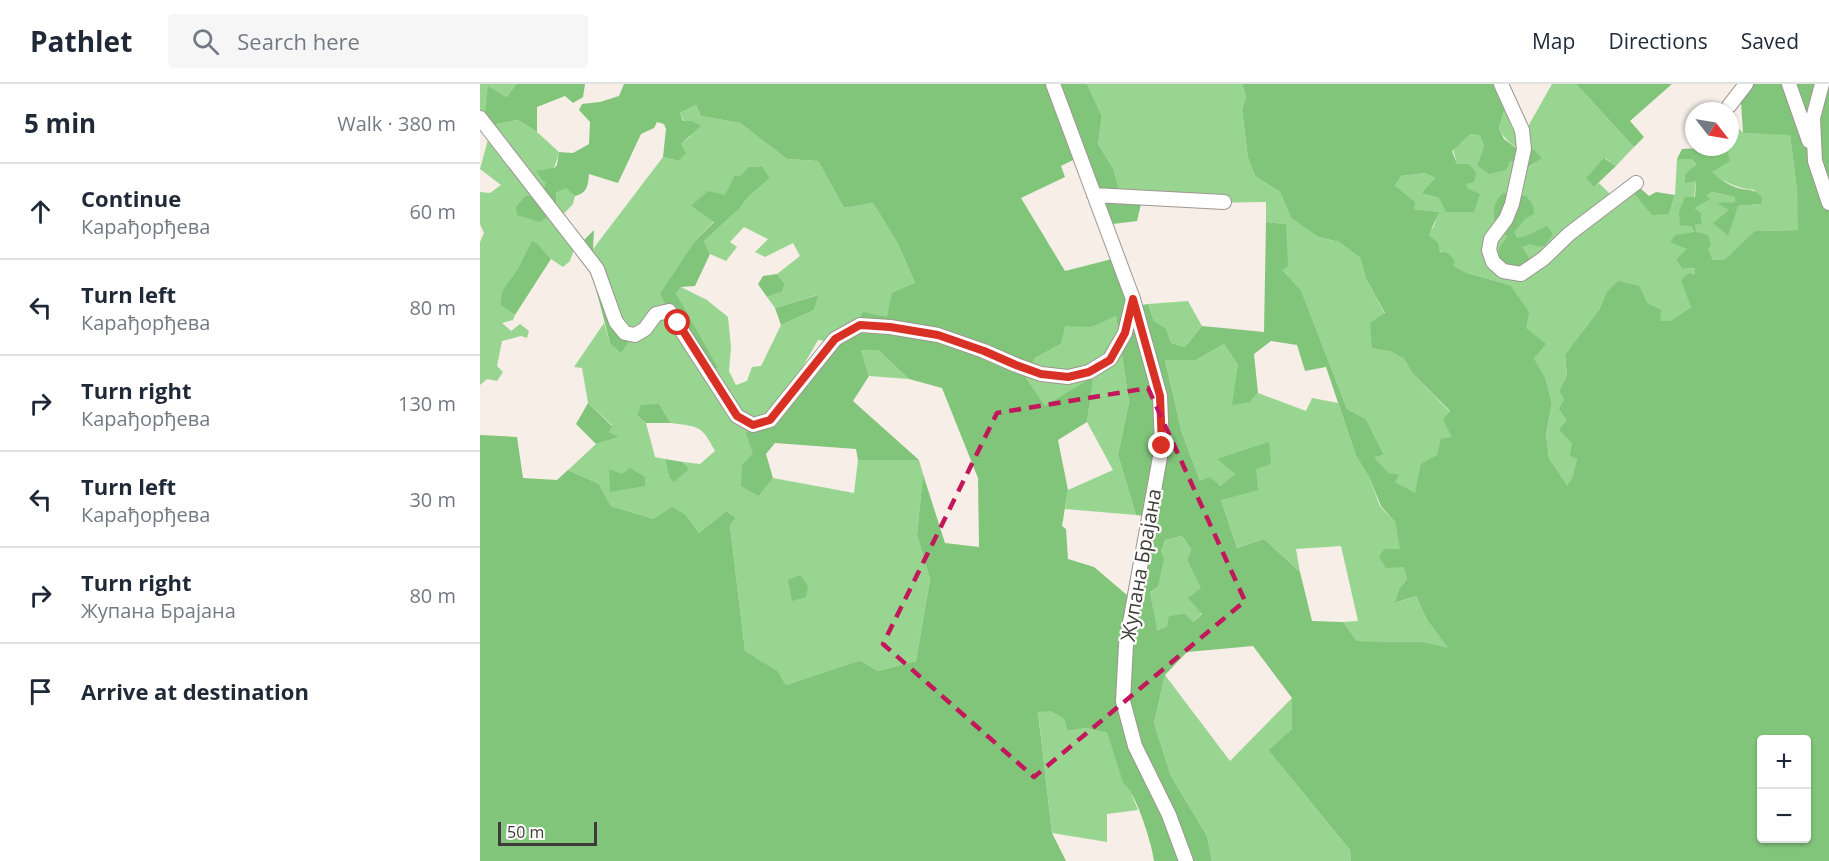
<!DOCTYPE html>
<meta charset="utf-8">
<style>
:root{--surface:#fff;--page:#f6f6f7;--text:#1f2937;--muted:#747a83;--line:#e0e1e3}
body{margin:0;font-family:"Open Sans",sans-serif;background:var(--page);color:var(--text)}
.controls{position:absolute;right:18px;bottom:18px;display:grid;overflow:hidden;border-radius:6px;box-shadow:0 2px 4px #0004}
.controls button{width:54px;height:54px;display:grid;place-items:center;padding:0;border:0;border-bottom:2px solid var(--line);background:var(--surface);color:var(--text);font:30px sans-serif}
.compass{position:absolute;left:1205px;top:18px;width:54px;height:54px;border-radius:50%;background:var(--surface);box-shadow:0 2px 4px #0004;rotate:121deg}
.scale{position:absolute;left:18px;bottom:15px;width:99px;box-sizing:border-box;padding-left:6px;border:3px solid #3e3b38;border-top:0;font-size:16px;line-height:21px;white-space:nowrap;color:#3e3b38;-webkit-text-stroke:4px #fefdfb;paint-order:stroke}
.stop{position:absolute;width:18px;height:18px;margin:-14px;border:4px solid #d93025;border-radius:50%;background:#fff}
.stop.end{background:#d93025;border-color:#fff;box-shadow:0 2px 6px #0008}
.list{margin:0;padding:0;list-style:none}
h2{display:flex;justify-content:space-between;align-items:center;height:78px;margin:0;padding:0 24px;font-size:26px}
h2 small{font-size:20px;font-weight:400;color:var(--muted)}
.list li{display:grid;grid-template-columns:39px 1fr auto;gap:18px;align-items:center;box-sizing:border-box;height:96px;padding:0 24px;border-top:2px solid var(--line)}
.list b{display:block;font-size:22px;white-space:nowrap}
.list p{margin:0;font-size:20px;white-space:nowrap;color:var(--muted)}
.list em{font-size:20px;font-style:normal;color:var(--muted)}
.icon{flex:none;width:33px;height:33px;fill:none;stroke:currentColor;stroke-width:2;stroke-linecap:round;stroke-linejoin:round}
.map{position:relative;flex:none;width:1349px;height:777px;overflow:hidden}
header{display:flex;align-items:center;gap:36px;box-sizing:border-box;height:84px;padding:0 30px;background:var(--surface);border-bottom:2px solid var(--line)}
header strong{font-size:28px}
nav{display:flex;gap:33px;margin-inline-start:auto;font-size:21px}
.search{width:420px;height:54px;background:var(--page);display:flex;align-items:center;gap:15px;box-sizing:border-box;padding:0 21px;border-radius:6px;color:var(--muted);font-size:22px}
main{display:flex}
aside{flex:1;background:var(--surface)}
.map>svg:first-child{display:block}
</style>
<header>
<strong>Pathlet</strong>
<div class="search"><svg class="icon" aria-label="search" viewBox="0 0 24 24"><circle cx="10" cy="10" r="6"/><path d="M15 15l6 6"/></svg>Search here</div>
<nav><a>Map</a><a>Directions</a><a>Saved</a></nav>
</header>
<main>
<aside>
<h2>5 min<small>Walk · 380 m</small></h2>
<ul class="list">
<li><svg class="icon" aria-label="ahead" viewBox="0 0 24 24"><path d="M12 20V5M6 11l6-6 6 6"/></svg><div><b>Continue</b><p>Карађорђева</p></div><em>60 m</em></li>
<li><svg class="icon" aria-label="left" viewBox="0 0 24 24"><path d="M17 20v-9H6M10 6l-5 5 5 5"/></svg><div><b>Turn left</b><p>Карађорђева</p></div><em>80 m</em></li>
<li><svg class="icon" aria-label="right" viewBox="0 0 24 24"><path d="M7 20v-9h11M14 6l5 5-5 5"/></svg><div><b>Turn right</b><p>Карађорђева</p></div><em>130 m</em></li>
<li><svg class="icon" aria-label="left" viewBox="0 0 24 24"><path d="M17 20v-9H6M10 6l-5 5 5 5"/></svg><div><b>Turn left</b><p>Карађорђева</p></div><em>30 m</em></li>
<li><svg class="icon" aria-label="right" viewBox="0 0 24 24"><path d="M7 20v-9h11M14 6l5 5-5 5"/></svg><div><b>Turn right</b><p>Жупана Брајана</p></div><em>80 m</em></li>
<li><svg class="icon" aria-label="arrive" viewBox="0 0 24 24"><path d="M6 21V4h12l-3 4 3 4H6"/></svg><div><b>Arrive at destination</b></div></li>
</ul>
</aside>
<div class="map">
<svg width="1349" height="777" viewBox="0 0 1349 777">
<rect width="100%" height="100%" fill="#f6eee7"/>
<path fill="#98d591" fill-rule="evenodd" d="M0,0H36L27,13L8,2L12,41L38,36L57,48L79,68C76,84 66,97 62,112L36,123L75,110L86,103L95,112L93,120L73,141L94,166L90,177L83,183L71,175L59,161C42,180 25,196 20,221L35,231L33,236L22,239L31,247L40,240L49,247L47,254L41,252L22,257L17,282L23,288L17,297L7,295L0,301V158L4,149L0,140V108L10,109L21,101L0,85L12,41L0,33Z
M607,0H762L766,13L762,25L768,74L775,92L800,108L811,134L838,153L859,158L880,174L886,195L905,230L910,267L924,275L933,290L970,328L972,353L957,371L935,410L915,398L893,373L904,371L886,335L867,325L821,206L801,185L806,140L786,138V118L661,120L639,107L633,84L618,60L622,32Z
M1072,0H1096L1154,63L1136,82L1125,74L1114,103L1119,99L1132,112L1153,108L1189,130L1195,111L1197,75H1212L1216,82L1205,90V98L1216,96L1211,142L1215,147V141L1222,139L1221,130L1213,124L1229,115L1227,110L1232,108L1255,113V118L1238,120L1249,125L1258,122L1281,120L1274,106C1257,104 1245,99 1231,88L1247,66L1242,63H1250V35L1263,49L1310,50L1317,106L1319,146L1276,147L1245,175L1233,176L1228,164L1208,165L1196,175L1202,185L1216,184L1211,223L1190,237H1180L1126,209L1119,226L1085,272L1087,291L1079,307L1084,316L1092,359L1097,375L1092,394L1087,401L1069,374L1066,352L1072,319L1065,293L1054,274L1030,201L987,189L972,182L948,151L954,142L958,128L934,125L915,102L921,92L945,89L955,94L941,109L959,114L987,105L977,80L973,66L991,50L1000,52L1004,62L997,81L1030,77L1050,83L1061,74C1043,67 1027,62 1019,44L1026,21L1046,46Z
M216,21L221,32L260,39L307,75L338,77L364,124L393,119L418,160L435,199L408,233L360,259L338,256L273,370L279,412L293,394L374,409L378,376H439L443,390L437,451L450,495L436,577L398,587L380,578L306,601L298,587L265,567L250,442L256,434L246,427L219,449L206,431L174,435L131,422L119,400L88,386L116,360L138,353L129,348L132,341L108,319L102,284L94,283L124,239L130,259L149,257L113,165L183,73L199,77L201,60L211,52L200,29ZM282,82L290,94L267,114L260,124L224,157L230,170L246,177L257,163L250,158L264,143L288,155L275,168L285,173L313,159L320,172L297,190L305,200L302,208L287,213L295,224L337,211L334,226L301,241L281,282L272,283L267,297L256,301L249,287L251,263L248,233L227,216L201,203L196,209L237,283L180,209L214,158L234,137L211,122L245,111L269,83ZM179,320L191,339C220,343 221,341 235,367L220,380L203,378L209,385L189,393L185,375L175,373L166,339L157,331Z
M708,217L722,242L705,263L691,259L686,244L674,237L668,220Z
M636,232L649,318L638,371L656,431L585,425L588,406L633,386L607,338L612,294L565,323L546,294L555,274L581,260L584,242H611Z
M744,260L758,281L770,318L778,309L826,327L832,314L858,319L876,372L889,393L900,422L915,438L927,495L919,505L916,519L936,512L947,536L969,565L944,558L877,557L863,538L878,537L861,462L816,465L820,488L784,455L757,464L741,416L775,385L789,359L738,375L755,390L740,402L720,397L702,349L685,276H716Z
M381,266H398L429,295L389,292Z
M702,452L711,465L707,476L722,504V529L713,538L676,546L670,508L678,503L681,468L685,456Z
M685,591L750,677L812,614V645L788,666L870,766L871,777H732L727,752L691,692L674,639Z
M558,627H570L584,635L589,647L606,644L627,649L643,698L648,701L658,726L627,730V758L572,749Z"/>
<path fill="#81c57a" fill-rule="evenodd" d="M36,0H105L103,13L93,19L85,12L57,23V48L38,36L12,41L5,30L8,2L27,13Z
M144,0H607L622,32L618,60L633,84L639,106L661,120L657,137L633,140L593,76L581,82L585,93L541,114L585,187L632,175L662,221L668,220L674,237L686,244L691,259L705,263L722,242L784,248L786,138L806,140L808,182L802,186L821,206L867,325L886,335L904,371L894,373L908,389L919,391L915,398L935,409L941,380L957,371L961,355L972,353L963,336L970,327L933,290L924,275L910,267L892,264L890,239L905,229L886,195L880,174L859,158L838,153L811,134L800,108L775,92L768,74L762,25L766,13L762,0H1018L1026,21L1019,44L1024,55L1039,66L1053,65L1062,74L1049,83L1030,77L1026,86L1009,90L997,81L1004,62L1000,52L991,50L972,67L977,80H989L996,88L994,98L986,100L988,105L1000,110L994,128H966L959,114L941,109L955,94L945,89L921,92L915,102L935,118L934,125L959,128L949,151L958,159L960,168L968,169L975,177L973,182L987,189L1030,201L1049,228L1046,244L1066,260L1054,274L1065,293L1072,319L1066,351L1069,374L1087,401L1092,394L1097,375L1090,372L1092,359L1079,346L1087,336L1079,325L1084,316L1079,307L1087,291L1085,271L1119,226L1126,209L1138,197L1159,202L1167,219L1181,226L1180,237H1190L1211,223L1201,196L1209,189L1215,191V184L1202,185L1196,175L1207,165L1190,158L1196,151L1215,148L1211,142L1200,141L1199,128L1205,113H1215L1216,97L1205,99V90L1216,81L1212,75H1197L1202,65L1242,63L1247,66L1250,77L1232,88C1240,95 1248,101 1258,104C1270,107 1272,104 1282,113L1281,120L1258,122L1248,152L1233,139L1249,126L1236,119L1255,118V113L1232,108L1227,111L1230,115L1214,124L1221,129L1222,140L1215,141L1216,148L1228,151L1231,161L1228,164L1233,176L1245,175L1275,147L1318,146L1317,106L1310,51L1263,49L1261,18L1273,0H1349V777H871L870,766L788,666L812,645V614L773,562L707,568L685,591L674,639L691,692L727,752L732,777H674C673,763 655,705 643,699L627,649L606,644L588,647L584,635L570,627L558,628L572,749L586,777H0V351L37,353L43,394L77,396L88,386L119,400L131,422L174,435L192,423L206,431L219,449L246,427L256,434L250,442L265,567L298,587L306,601L380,577L398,587L436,577L450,495L437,451L443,390L465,459L499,463L498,394L462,304L429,295L398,266H381L389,292L373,317L439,376H378L376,365L295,359L286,370L293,394L279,412L261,402L262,381L273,370L266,349L319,312L360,259L367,255L383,228L407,233L412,209L435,199L418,160L393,119L364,124L338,77L307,75L260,39L221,32L216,21L200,29L203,37H212L221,42L201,60L206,69L199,77L183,73L186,45L184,40L177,38L174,44L161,50L138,99L109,90C108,102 107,109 95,112L86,104L76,109V126L60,138L37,131L36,123L46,112H62L66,98L62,96L56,87L74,84L77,81L79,68L93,69L109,60L110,38L99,26L102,20L120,18L139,12ZM636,232L649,318L638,371L656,431L663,432L647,511L614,483L588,475L586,445L582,442L588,406L578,356L607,338L613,293L565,322L546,294L555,274L581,260L585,242L611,243ZM791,257L817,261L825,287L846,283L876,372L889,393L901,422L915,438L920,465H904L899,473L906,484L924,483L927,495L919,505L915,519L936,512L947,536L968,564L944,558L877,557L863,538L832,537L820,488L784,455L757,464L741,416L778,406L776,385L791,380L789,358L737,375L755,390L740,402L730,393L720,397L702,349L685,276H716L744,260L758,281L752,321L770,318L778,309L774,270ZM702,452L711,465L707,476L721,504L708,514L722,530L713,538L705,530L689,532L687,543L677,546L670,508L678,503L684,474L681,468L685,456ZM1282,656H1326V754H1282Z
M1096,0H1192L1150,37L1164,53L1154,63Z
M1124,74L1136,82L1114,103L1106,94Z
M282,82L290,94L267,114L260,124L224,157L230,170L215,202L201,203L196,209L238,284H230L186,221L180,209L214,158L234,138L211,122L228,107L245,111L255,91L259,93L269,83Z
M1159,103L1169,112L1176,108L1195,111L1189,130L1172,131L1153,108Z
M1023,109L1046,112L1053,121L1054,130L1045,135L1034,148L1037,154L1046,152L1067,142L1073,150L1065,161L1060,163L1050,160L1042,163L1050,176L1043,195L1019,176V164L1027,153L1024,149H1019C1012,135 1011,120 1023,109Z
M114,146L113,165L149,257L141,269L130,259L111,186L94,166Z
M52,157L59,161L71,175L35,231L20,221L23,206L39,183Z
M297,190L305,200L302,208L287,213L278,200L283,192Z
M338,211L334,226L301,241L295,224Z
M108,319L132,342L129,348L139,353L116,360L96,340Z
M179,320L191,339H166L157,331L161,321Z
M185,375L203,378L209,385L194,398L189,393Z
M150,384L165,393V402L130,408L129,385L142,390Z
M320,491L328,502L326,513L312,517L308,496Z"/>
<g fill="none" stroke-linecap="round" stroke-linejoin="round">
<defs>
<path id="minor" d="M573,0L653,215L680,312L682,362L646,561L643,617L655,662L689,731L706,777
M1021,0L1042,46L1044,65L1032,120L1026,135L1011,155L1009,166L1013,178L1023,187L1041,190L1063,175L1089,150L1156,99
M1309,0L1329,57
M1342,0L1333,34L1335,77L1349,119
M1249,22L1266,0
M0,34L117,185L136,238L145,249L155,251L165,245L176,230L189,227L257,332L273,341L290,336L355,255L380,241L410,243L458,251L504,267L536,281L561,290L588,293L609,288L630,275L645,249L653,215
M614,111L744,118"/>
</defs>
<use href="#minor" stroke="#9d968f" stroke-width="16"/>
<use href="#minor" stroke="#fff" stroke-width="14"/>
</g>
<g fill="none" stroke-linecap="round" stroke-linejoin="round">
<path stroke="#d93025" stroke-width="8" d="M198,239L257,332L273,341L290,336L355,255L380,241L410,243L458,251L504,267L536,281L561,290L588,293L609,288L630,276L645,249L653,215L680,312L682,362"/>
</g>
<path fill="none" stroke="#c2185b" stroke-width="4.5" stroke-dasharray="12 8" stroke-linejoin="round" d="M668,304L765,517L554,693L403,560L517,329Z"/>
<g text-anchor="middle" stroke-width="4.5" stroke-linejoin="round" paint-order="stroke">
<g font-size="20" fill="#3e3b38" stroke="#fefdfb">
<text transform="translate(661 481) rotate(-80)" y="7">Жупана Брајана</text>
</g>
</g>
</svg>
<div class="controls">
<button>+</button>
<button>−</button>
</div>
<svg class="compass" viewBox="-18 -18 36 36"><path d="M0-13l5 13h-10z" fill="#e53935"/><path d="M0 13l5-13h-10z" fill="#747a83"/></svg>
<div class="scale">50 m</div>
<div class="stop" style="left:198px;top:239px"></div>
<div class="stop end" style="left:682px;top:362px"></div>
</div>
</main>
